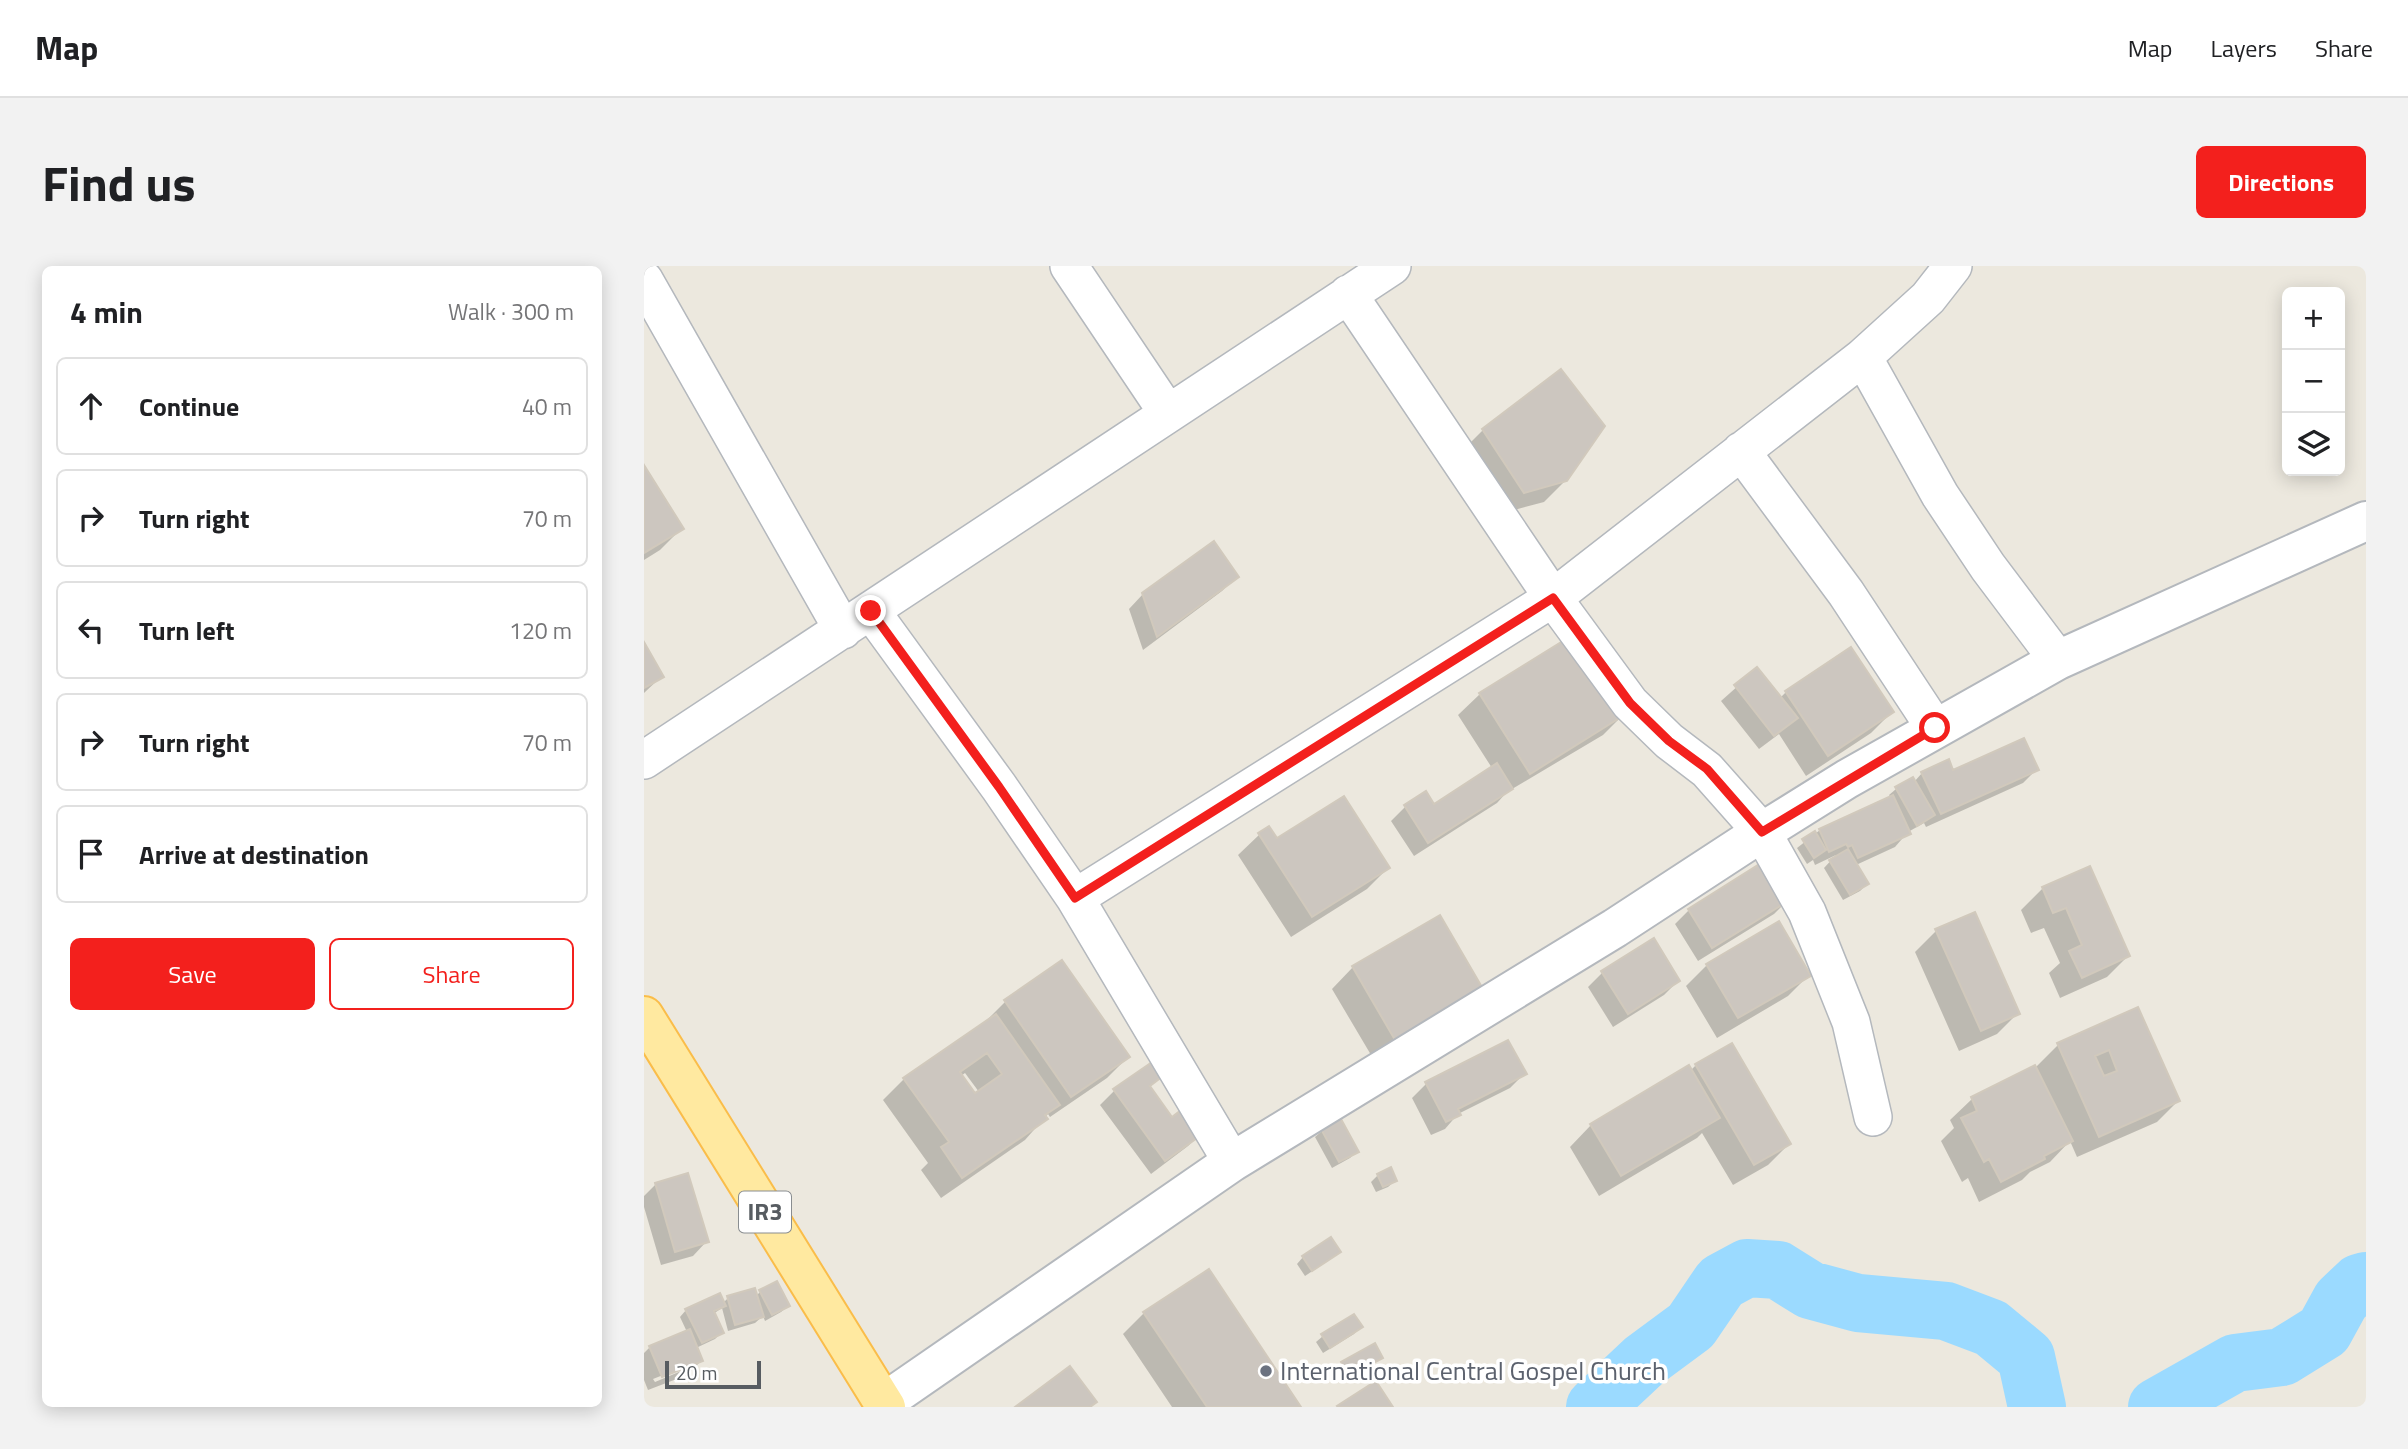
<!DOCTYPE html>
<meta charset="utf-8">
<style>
:root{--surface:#fff;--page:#f2f2f2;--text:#202124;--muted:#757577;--line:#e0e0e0;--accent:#f3201d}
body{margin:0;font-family:"Titillium Web",sans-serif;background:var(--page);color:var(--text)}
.controls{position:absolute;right:21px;top:21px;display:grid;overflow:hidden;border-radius:10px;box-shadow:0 4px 18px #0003}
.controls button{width:63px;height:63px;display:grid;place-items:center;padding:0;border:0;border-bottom:2px solid var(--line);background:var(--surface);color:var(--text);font:35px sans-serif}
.scale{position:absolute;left:21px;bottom:18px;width:96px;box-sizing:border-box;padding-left:7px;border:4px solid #575c61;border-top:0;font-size:19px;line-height:24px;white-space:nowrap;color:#575c61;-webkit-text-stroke:5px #fff;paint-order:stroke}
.stop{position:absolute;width:21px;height:21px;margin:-16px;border:5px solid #f3201d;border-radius:50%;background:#fff}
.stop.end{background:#f3201d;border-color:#fff;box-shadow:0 2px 7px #0008}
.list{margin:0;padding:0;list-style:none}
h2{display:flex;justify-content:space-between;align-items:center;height:91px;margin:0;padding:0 28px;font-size:30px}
h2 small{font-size:23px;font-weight:400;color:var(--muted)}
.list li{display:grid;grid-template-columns:46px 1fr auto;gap:21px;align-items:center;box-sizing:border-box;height:98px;margin:0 14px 14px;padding:0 14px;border:2px solid var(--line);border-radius:10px}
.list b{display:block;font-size:26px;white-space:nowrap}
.list em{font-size:23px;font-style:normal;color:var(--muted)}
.actions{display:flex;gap:14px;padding:21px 28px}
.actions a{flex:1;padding:16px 0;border:2px solid var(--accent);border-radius:10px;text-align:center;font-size:24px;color:var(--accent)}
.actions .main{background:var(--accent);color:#fff}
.icon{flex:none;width:38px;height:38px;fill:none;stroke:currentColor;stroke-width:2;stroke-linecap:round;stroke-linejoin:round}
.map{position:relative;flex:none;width:1722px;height:1141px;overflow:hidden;border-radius:10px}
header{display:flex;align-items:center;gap:42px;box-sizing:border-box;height:98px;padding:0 35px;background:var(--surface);border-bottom:2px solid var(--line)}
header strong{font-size:33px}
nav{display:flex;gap:38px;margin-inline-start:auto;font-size:24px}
.intro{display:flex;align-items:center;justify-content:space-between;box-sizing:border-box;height:168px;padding:0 42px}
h1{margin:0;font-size:49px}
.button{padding:18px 32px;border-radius:10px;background:var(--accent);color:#fff;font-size:24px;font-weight:700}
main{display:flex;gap:42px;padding:0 42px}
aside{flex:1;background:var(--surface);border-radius:10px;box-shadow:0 4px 18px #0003}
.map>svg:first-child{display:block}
</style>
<header>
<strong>Map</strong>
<nav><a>Map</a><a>Layers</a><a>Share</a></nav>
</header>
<div class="intro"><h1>Find us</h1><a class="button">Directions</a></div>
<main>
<aside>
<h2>4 min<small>Walk · 300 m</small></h2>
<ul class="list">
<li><svg class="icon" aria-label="ahead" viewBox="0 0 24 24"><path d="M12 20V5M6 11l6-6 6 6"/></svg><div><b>Continue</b></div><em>40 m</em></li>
<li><svg class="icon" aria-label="right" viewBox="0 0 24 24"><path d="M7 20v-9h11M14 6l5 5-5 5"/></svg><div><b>Turn right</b></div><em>70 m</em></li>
<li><svg class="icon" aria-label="left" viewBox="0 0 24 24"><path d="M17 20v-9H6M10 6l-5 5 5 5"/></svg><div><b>Turn left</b></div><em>120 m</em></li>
<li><svg class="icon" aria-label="right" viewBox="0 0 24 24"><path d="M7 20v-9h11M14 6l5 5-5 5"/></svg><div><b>Turn right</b></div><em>70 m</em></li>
<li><svg class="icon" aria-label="arrive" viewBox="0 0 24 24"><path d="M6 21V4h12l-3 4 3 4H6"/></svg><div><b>Arrive at destination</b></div></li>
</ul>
<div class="actions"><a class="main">Save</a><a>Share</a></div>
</aside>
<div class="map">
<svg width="1722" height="1141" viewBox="0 0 1722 1141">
<rect width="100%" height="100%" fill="#ece8de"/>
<path fill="#0003" fill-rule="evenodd" d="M839,164L922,214L900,236L859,247L818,185Z
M0,202L37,263L16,284L0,294Z
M592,311L578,325L499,384L485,343L499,328Z
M931,369L980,448L959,469L863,526L853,537L770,590L747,555L761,541L781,528L789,540L848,502L814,449L836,428Z
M0,380L18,410L0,427Z
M1113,403L1136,432L1142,426L1248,446L1227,467L1162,510L1135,468L1115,483L1077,435Z
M1393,503L1379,517L1282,561L1280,557L1264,566L1251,581L1212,599L1223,618L1216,625L1199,634L1180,602L1192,589L1171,599L1169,594L1163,598L1153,582L1176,564L1247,532L1245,529L1252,523L1268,513L1270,516L1278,507Z
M616,568L633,575L744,602L723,623L647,671L594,589Z
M1445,602L1484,690L1463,711L1416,732L1405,707L1416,697L1400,662L1387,667L1377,644L1399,622Z
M1144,634L1130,648L1054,695L1031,658L1045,644Z
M1292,665L1374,747L1353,768L1315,785L1271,686Z
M1009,675L1034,715L1020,729L969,761L944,721L958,707Z
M418,696L484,791L463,812L406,851L404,848L381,874L297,932L277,904L284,897L239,834L260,813L340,757L361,736ZM321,807L335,826L330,829L317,810Z
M1063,699L1165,709L1144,730L1073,772L1042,720Z
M709,701L837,723L730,794L688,723Z
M1493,743L1534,835L1513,856L1433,891L1426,875L1406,896L1386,906L1378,914L1335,936L1324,912L1318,916L1297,875L1310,862L1306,854L1328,833L1389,804L1414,779Z
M1052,799L1145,878L1124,899L1089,919L1058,867L1053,872L955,930L926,881L947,859L1044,802L1046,805Z
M880,808L866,822L814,848L801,863L787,869L768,832L782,818Z
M516,810L505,822L528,853L558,866L544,880L507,908L456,839L470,825Z
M678,865L713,885L706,892L688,902L671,871Z
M734,909L751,915L744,921L732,926L727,916Z
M12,918L63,975L49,990L17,999L0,941V930Z
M659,991L688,992L661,1010L653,998Z
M117,1025L144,1040L137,1046L121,1055L119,1050L111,1057L84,1065L78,1042L69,1048L78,1066L71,1073L52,1082L57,1095L43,1109L4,1124L0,1114V1087L6,1081L43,1066L36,1051L42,1044L79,1037L84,1032L112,1030ZM42,1100V1103L11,1116L9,1113Z
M500,1047L655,1141H528L479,1068Z
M716,1061L710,1068L679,1087L672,1076L679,1070Z
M737,1092L730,1098L697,1115L691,1104L698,1097Z"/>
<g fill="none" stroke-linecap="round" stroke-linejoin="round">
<path stroke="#9bdaff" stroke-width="58" d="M951,1141L1001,1094L1047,1060L1077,1016L1103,1002L1134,1004L1166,1024L1214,1037L1302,1045L1347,1062L1382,1091L1393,1141
M1513,1141L1591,1097L1638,1091L1680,1065L1697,1034L1715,1017L1722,1015"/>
</g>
<path fill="#ccc6bf" stroke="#d1c9bc" stroke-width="2" fill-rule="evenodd" d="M917,103L961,160L923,215L880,227L838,163Z
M0,199L40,263L0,287Z
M570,275L595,311L513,371L498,327Z
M932,367L982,448L886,508L835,427Z
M0,376L20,411L0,422Z
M1207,381L1250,446L1184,490L1141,425Z
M1113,401L1154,452L1130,470L1090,419Z
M1380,472L1395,504L1297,548L1277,506L1305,493L1309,504Z
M853,497L869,523L784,577L760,539L782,525L790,538Z
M1269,511L1291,549L1273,560L1251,521Z
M1249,529L1267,568L1214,592L1208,579L1204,581L1202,578L1185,586L1175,563Z
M700,530L746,602L668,651L614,567L625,560L633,572Z
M1171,565L1182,584L1170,592L1158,573Z
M1204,583L1225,618L1206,629L1185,594Z
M1122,594L1146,634L1068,682L1044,643Z
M1446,600L1486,690L1438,712L1425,685L1438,679L1422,642L1409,647L1398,621Z
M1331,646L1376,748L1337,765L1291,663Z
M796,649L839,723L751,774L708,700Z
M1135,655L1167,710L1094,752L1062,698Z
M1010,672L1036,715L984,748L957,705Z
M418,694L486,791L427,831L360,734Z
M1494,741L1536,835L1455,871L1413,777ZM1465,784L1473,805L1460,810L1451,790Z
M352,748L416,839L401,849L404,853L318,912L297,881L305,876L259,812ZM343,787L358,808L331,827L316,806Z
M864,774L883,808L814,843L817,849L802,856L781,816Z
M1088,777L1147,878L1110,899L1051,798Z
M508,796L519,810L506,820L528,851L541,841L560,867L521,895L469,823Z
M1045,799L1076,852L977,910L946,858Z
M1391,799L1429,875L1400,890L1401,893L1357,916L1345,893L1340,896L1317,852L1333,845L1327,831Z
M697,853L715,886L695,896L677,863Z
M747,901L753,915L739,921L733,908Z
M44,907L65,976L31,986L11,917Z
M687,971L697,986L668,1005L658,990Z
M565,1003L657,1141H563L499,1046Z
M133,1015L146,1040L128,1049L115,1024Z
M111,1022L120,1051L91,1059L83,1030Z
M76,1027L82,1040L70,1045L80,1067L58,1077L41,1043Z
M710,1048L719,1061L686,1082L677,1068Z
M46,1063L59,1095L18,1111L5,1080Z
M731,1077L739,1092L704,1110L697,1096Z
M426,1100L453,1136L446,1141H371Z
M732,1115L749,1141H694L693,1140Z"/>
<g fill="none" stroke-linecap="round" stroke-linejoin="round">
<defs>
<path id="minor" d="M425,0L523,146
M0,14L199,364
M704,28L909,332L986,437L1025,475L1063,504L1118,566L1163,646L1207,756L1229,851
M1219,91L1296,229L1344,301L1414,394
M1097,185L1202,327L1291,462
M227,345L355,521L431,632L909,332L1219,91L1284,32L1309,0
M0,494L748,0
M431,632L588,896"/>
<path id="tertiary" d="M239,1137L588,896L971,662L1118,566L1203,513L1414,394L1722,255"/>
<path id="primary" d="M0,750L242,1141"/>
</defs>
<use href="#minor" stroke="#b4b8bd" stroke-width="40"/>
<use href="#tertiary" stroke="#b4b8bd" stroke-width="42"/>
<use href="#primary" stroke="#fabd4a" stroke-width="42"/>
<use href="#minor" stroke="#fff" stroke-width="37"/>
<use href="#tertiary" stroke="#fff" stroke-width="38"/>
<use href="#primary" stroke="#ffe9a0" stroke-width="38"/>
</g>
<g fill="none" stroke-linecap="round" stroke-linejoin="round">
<path stroke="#f3201d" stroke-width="9" d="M227,345L355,521L431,632L909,332L986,437L1025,475L1063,503L1118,566L1291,462"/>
</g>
<circle fill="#6b7280" stroke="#fff" stroke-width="2.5" cx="622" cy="1105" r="7"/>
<g text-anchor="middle" stroke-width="7" stroke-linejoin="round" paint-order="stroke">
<rect fill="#fff" stroke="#898d90" stroke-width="2" x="95" y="925.5" width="52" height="41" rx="5"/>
<g font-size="24" font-weight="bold" fill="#575c61">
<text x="121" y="954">IR3</text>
</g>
<g font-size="26" fill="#5b616d" stroke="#fff" text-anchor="start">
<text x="636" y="1114">International Central Gospel Church</text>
</g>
</g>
</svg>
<div class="controls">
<button>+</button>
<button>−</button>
<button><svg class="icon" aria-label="layers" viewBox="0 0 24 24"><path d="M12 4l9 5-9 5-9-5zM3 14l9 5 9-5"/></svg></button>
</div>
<div class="scale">20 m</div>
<div class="stop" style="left:1291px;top:462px"></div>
<div class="stop end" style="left:227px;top:345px"></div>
</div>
</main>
